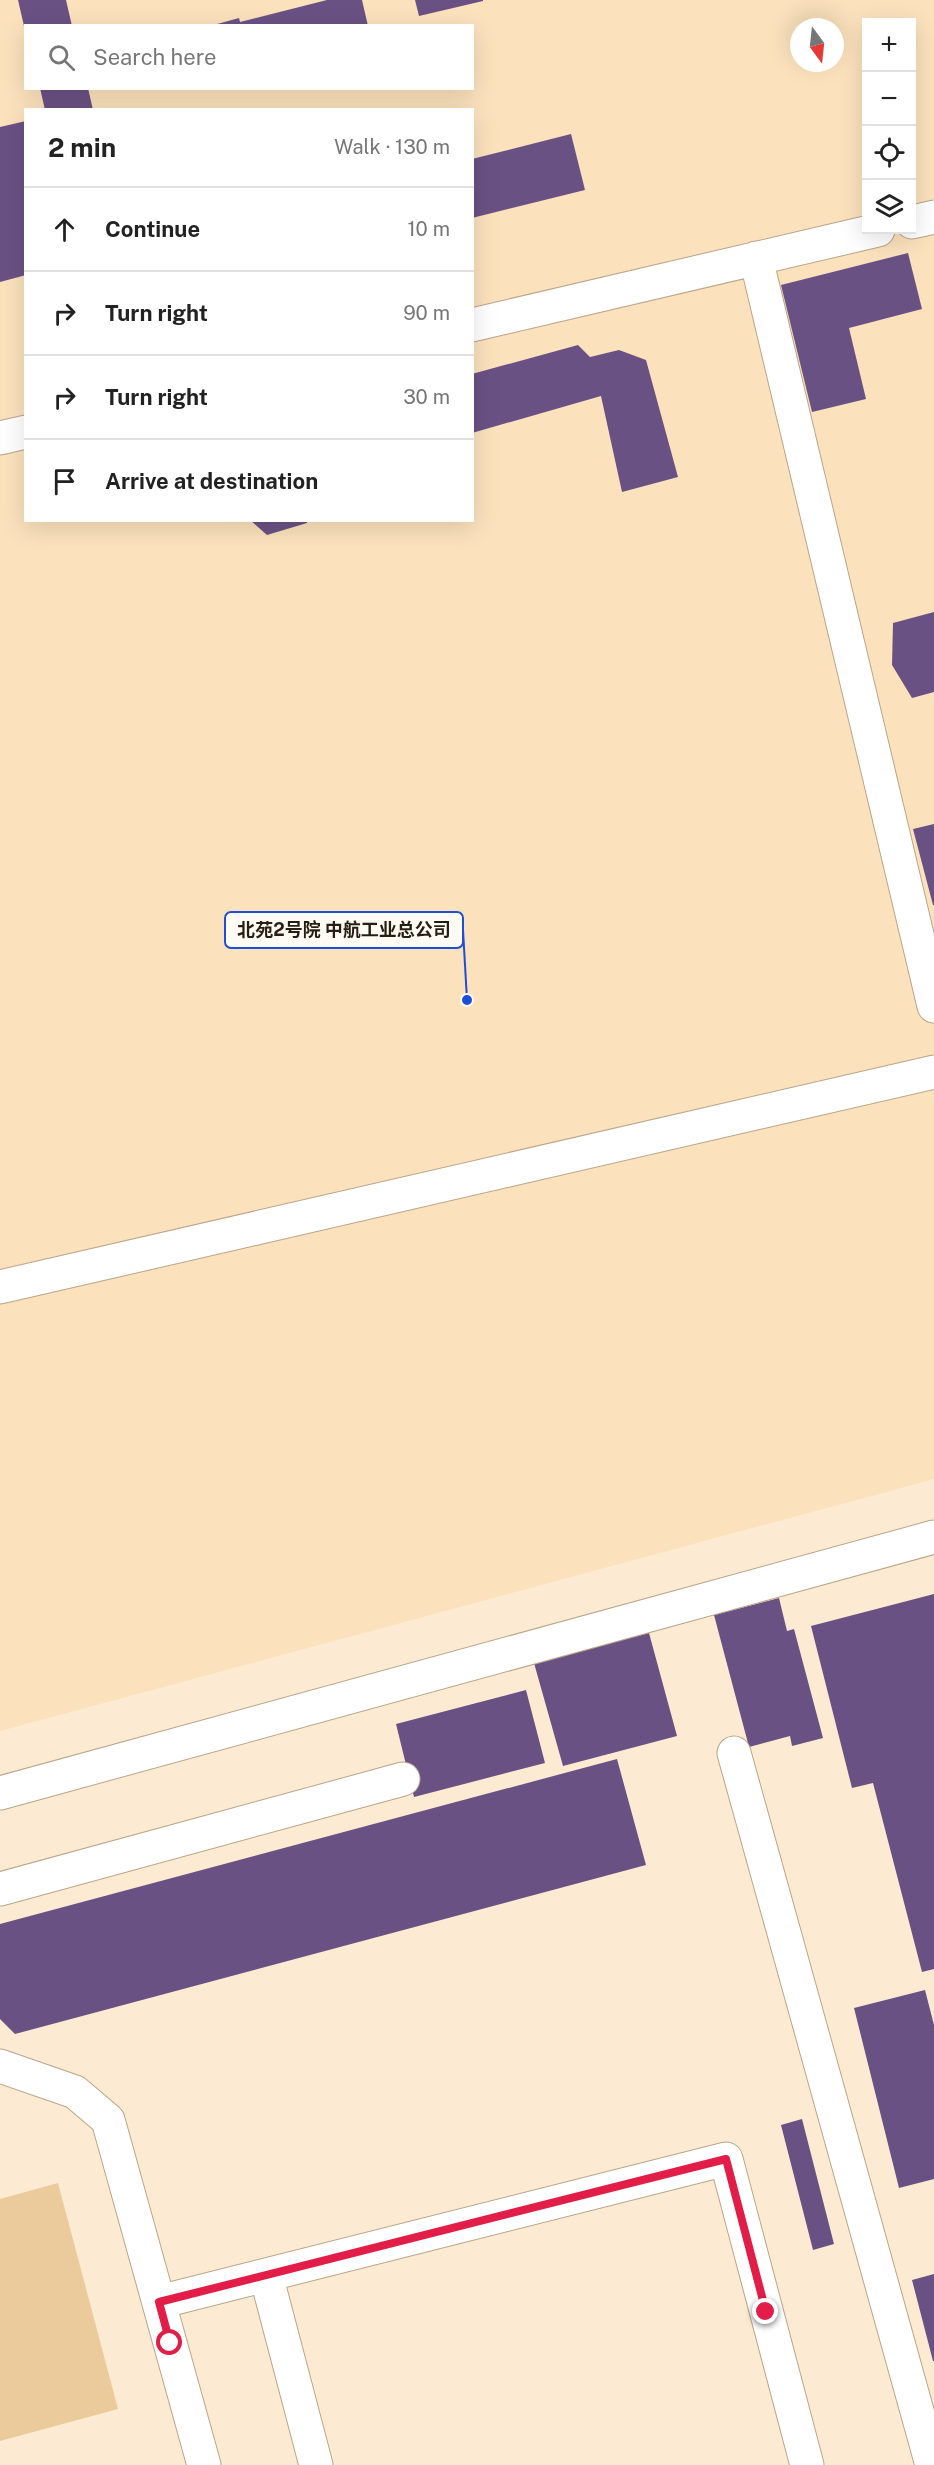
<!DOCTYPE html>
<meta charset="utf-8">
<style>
:root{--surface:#fff;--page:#f6f6f6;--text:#222;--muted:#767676;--line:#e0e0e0}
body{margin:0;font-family:"Public Sans","Noto Sans SC",sans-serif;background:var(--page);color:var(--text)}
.controls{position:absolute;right:18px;top:18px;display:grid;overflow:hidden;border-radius:0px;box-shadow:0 6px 24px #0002}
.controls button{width:54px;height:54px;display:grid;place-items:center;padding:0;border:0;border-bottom:2px solid var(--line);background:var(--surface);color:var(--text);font:30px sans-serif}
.compass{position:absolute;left:790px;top:18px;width:54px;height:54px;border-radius:50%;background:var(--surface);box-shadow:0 6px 24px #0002;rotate:165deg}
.stop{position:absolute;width:18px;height:18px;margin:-14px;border:4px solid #e11d48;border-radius:50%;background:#fff}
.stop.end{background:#e11d48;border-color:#fff;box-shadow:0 2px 6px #0008}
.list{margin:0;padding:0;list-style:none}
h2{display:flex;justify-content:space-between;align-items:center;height:78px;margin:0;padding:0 24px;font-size:26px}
h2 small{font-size:20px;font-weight:400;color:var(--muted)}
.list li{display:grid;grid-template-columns:39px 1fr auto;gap:18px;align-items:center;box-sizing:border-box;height:84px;padding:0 24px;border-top:2px solid var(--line)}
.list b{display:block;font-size:22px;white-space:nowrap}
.list em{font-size:20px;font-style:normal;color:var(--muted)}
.icon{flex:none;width:33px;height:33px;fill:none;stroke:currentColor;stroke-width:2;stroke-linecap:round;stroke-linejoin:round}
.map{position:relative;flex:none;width:934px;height:2465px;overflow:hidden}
.search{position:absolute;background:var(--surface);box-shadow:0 6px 24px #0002;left:24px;top:24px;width:450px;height:66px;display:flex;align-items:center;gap:15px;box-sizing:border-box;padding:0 21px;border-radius:0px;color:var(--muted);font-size:22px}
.panel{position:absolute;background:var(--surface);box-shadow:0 6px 24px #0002;left:24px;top:108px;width:450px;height:414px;border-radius:0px}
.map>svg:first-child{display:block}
</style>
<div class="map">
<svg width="934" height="2465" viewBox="0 0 934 2465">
<rect width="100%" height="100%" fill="#fcebd2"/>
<path fill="#fbe1bc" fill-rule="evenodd" d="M0,0H934V1479L0,1731ZM866,22H912V230H866ZM26,26H472V88H26ZM799,27H835V63H799ZM26,110H472V520H26Z"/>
<path fill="#ebca9b" d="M58,2183L118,2409L0,2441V2199Z"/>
<path fill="#6a5184" d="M18,0H66L72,26H24Z
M327,0H362L368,26H210L239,18L240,22Z
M415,0H483V1L419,16Z
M40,88H88L93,110H45Z
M26,121V275L0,282V127Z
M571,134L585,190L472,218V159Z
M908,253L922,309L849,328L866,399L812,412L781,285Z
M578,345L590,357L619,350L646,360L678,477L622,492L601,396L472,433V374Z
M250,520H307V523L267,535Z
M934,612V692L912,698L892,665L893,623Z
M934,824V905H933L913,829Z
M934,1594V1969L922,1972L873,1783L852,1788L811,1626Z
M779,1598L787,1631L794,1629L823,1738L792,1746L790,1736L749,1747L714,1615Z
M649,1633L677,1736L563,1766L534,1663Z
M526,1690L545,1763L414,1797L396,1724Z
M617,1759L646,1865L15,2034L0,2019V1924Z
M925,1990L934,2025V2179L899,2188L854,2008Z
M802,2119L834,2244L813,2250L781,2125Z
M934,2274V2361H933L912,2280Z"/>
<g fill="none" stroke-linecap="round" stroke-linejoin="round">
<defs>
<path id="minor" d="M912,222L934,217
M756,258L934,1006
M472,325L878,230
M0,438L26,432
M0,1287L934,1072
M734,1753L932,2465
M0,1793L934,1537
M0,1889L403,1779
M0,2066L75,2092L108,2120L204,2465
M266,2275L316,2465
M159,2302L726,2159L807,2465"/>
</defs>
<use href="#minor" stroke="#b9a589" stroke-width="35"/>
<use href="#minor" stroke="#fff" stroke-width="33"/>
</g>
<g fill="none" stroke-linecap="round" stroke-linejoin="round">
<path stroke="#e11d48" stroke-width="8" d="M170,2343L159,2302L726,2159L766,2312"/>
</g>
<path fill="none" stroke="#1d4ed8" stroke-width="2" d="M467 1000L463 930"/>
<circle fill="#1d4ed8" stroke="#fefaf4" stroke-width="2" cx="467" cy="1000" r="6"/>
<rect fill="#fefaf4" stroke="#1d4ed8" stroke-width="2" x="225" y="912" width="238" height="36" rx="6"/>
<g font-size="18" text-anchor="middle" font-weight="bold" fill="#261e13">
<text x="344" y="936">北苑2号院 中航工业总公司</text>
</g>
</svg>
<div class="controls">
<button>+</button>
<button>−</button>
<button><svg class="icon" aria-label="locate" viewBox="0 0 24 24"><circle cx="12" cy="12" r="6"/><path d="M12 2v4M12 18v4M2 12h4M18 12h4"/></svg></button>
<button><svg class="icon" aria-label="layers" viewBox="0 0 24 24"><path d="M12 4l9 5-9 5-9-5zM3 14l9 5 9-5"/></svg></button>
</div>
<svg class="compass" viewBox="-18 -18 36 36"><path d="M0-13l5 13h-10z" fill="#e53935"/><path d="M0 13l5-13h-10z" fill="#767676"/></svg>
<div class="stop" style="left:170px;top:2343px"></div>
<div class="stop end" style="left:766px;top:2312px"></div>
<div class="search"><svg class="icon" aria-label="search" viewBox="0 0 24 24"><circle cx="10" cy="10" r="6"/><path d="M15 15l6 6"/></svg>Search here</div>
<section class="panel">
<h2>2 min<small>Walk · 130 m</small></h2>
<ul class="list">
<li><svg class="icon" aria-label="ahead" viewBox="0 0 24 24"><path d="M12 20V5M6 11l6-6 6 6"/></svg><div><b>Continue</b></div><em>10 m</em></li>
<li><svg class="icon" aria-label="right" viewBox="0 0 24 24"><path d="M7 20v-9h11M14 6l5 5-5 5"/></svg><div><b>Turn right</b></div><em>90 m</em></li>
<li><svg class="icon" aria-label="right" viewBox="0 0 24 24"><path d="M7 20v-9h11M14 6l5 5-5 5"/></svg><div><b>Turn right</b></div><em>30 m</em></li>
<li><svg class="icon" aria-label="arrive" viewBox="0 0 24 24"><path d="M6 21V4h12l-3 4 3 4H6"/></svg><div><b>Arrive at destination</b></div></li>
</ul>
</section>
</div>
